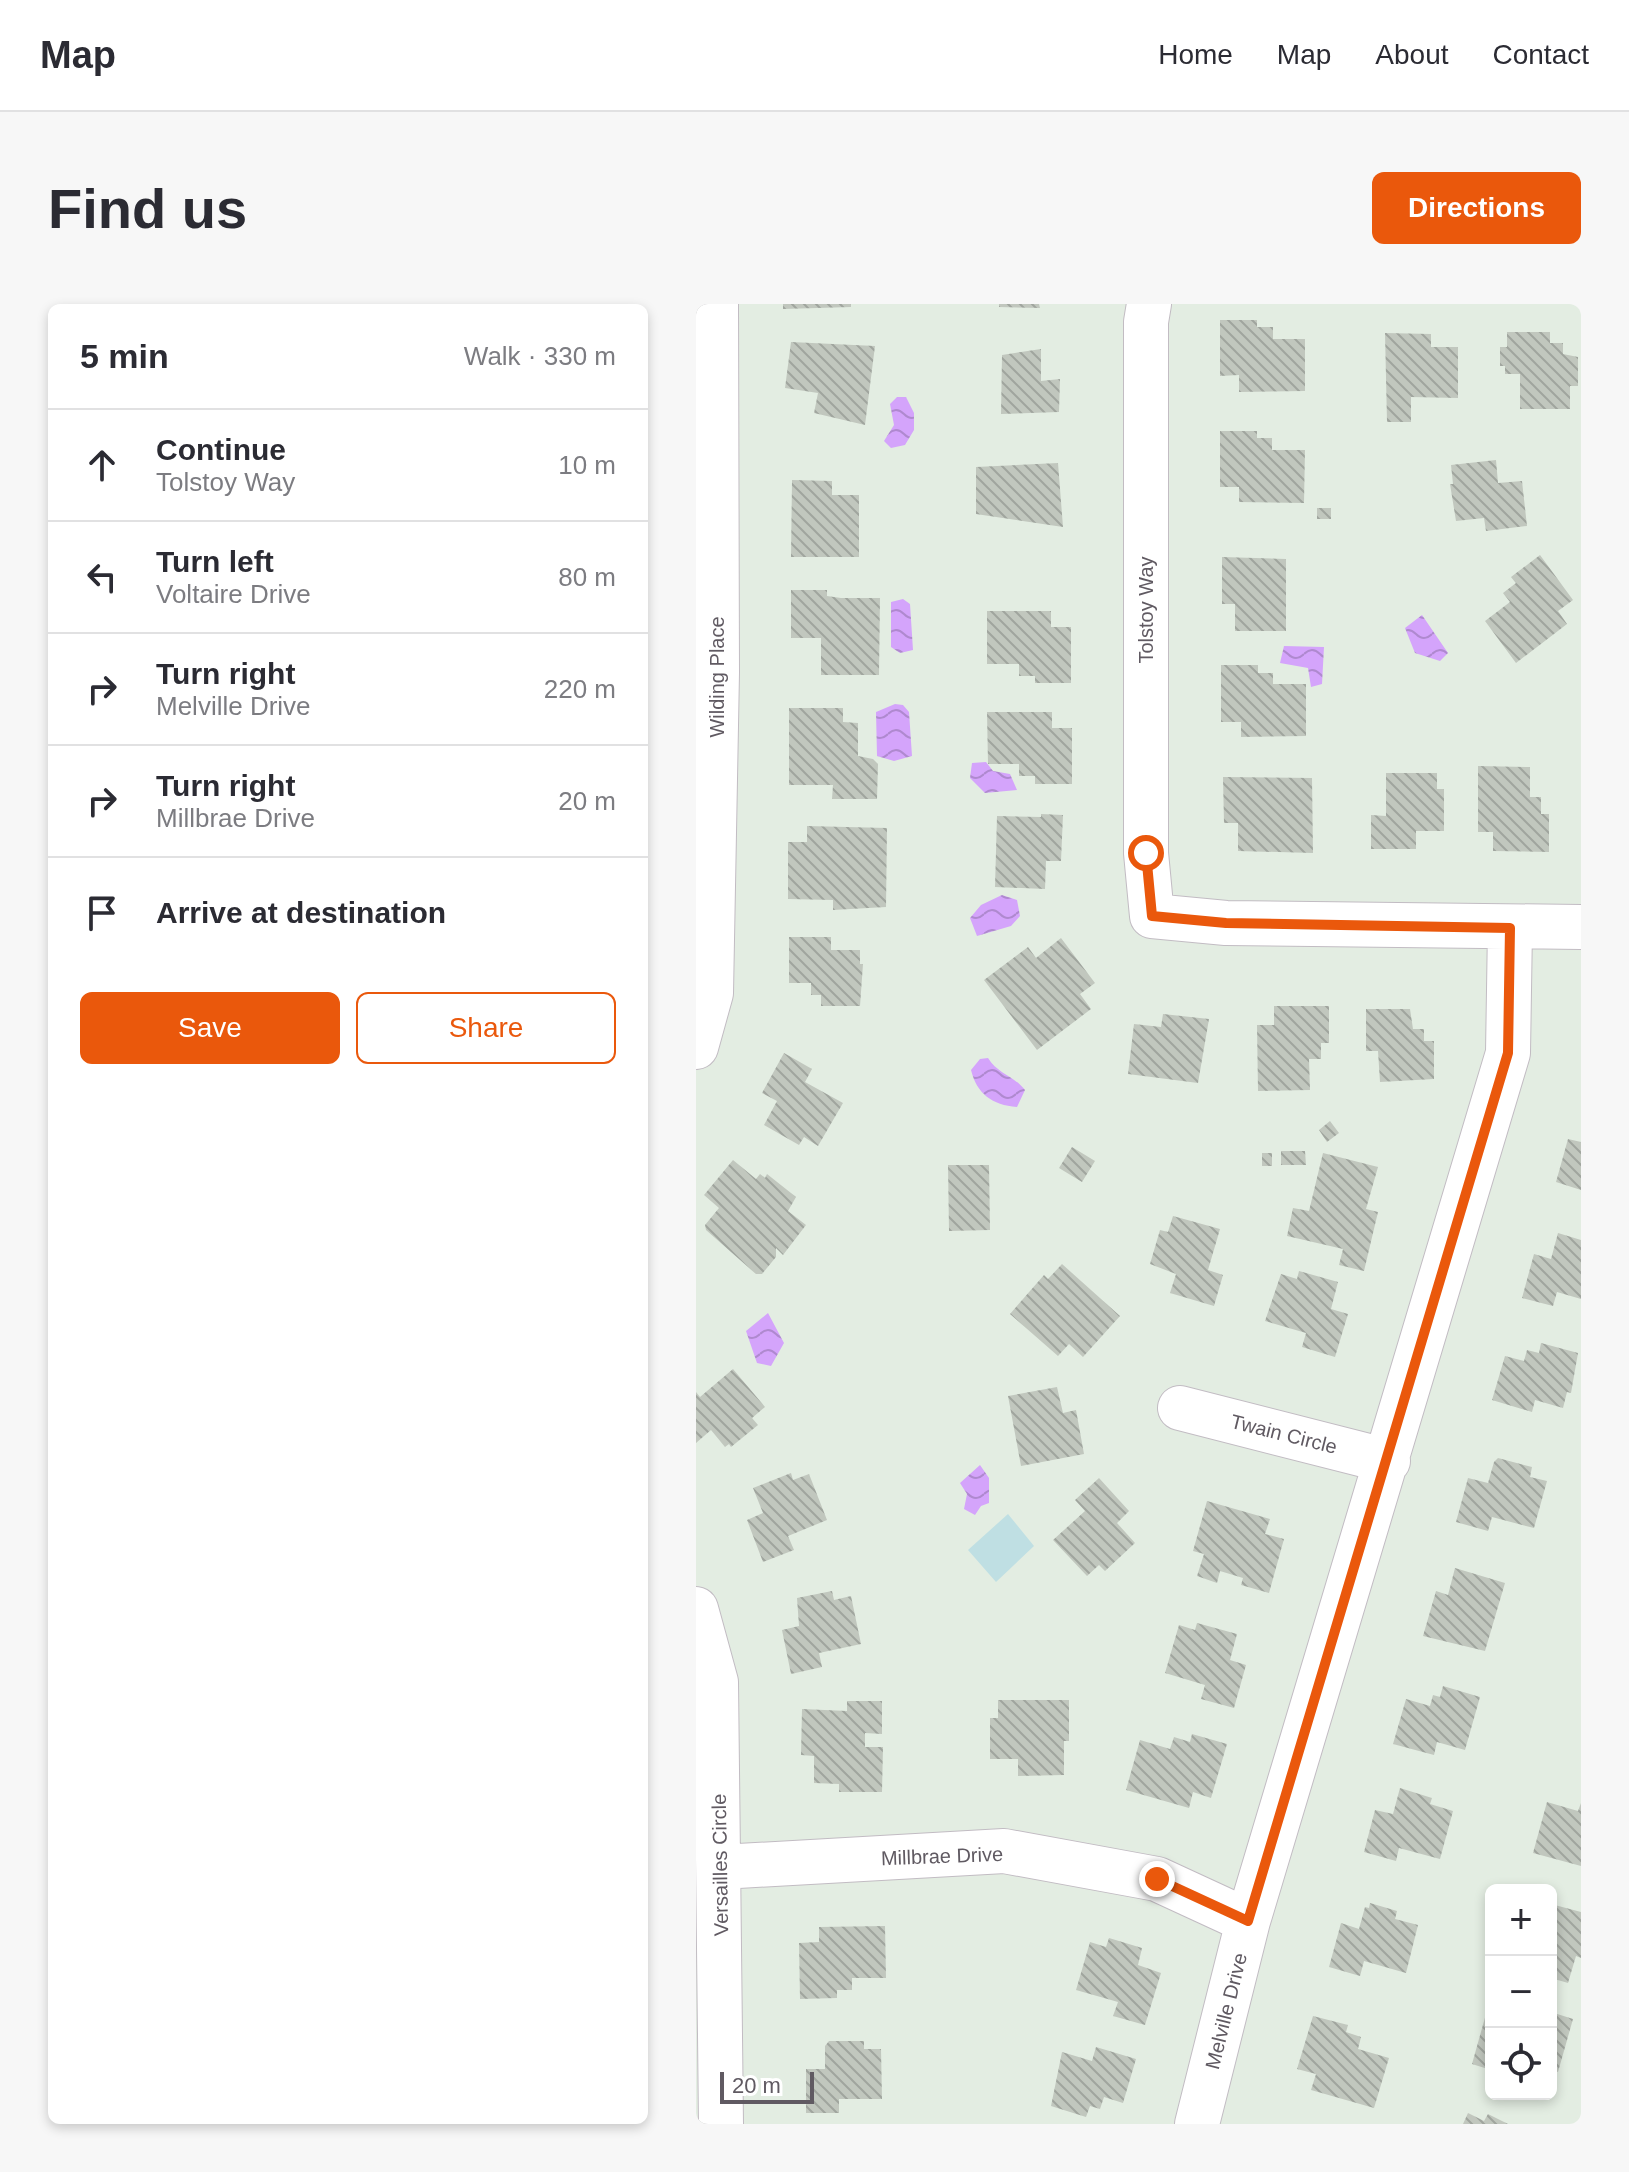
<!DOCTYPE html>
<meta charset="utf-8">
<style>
:root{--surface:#fff;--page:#f7f7f7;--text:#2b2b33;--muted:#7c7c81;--line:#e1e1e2;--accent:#ea580c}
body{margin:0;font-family:Arial,sans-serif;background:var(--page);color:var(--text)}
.controls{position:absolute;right:24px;bottom:24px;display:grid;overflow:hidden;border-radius:12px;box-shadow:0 4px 12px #0003}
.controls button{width:72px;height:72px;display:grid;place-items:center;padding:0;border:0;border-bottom:2px solid var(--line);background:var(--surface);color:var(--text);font:40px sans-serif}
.scale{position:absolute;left:24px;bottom:20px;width:94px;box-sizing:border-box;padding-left:8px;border:4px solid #605a62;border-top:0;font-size:22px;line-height:28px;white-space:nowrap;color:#605a62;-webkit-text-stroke:6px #fff;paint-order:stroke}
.stop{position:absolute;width:24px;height:24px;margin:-18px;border:6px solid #ea580c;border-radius:50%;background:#fff}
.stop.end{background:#ea580c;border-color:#fff;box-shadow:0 2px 8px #0008}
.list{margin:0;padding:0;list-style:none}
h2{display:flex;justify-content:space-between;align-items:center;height:104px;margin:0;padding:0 32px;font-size:34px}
h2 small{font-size:26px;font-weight:400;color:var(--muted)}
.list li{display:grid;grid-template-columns:52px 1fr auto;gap:24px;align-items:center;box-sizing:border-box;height:112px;padding:0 32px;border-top:2px solid var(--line)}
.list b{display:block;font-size:30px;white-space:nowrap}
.list p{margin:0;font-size:26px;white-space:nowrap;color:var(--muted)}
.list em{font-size:26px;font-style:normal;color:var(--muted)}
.actions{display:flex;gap:16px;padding:24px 32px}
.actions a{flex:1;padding:18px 0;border:2px solid var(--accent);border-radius:12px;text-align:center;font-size:28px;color:var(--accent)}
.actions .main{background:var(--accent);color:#fff}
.icon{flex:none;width:44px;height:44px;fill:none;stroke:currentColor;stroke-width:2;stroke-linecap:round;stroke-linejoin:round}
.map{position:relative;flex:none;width:885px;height:1820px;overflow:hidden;border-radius:12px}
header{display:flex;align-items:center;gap:48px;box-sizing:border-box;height:112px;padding:0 40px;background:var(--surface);border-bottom:2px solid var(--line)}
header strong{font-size:38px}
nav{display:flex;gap:44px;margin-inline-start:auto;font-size:28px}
.intro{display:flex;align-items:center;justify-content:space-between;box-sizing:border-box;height:192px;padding:0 48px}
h1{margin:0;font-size:56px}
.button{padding:20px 36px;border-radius:12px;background:var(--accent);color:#fff;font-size:28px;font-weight:700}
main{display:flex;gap:48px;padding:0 48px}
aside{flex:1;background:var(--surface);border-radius:12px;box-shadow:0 4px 12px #0003}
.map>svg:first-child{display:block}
</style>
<header>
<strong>Map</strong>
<nav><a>Home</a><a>Map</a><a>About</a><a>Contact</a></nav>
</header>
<div class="intro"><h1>Find us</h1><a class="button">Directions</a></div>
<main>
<aside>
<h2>5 min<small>Walk · 330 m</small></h2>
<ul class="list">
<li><svg class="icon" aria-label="ahead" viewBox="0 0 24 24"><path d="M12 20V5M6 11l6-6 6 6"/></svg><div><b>Continue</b><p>Tolstoy Way</p></div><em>10 m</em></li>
<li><svg class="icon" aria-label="left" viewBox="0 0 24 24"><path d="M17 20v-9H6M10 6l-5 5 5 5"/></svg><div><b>Turn left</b><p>Voltaire Drive</p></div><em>80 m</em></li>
<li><svg class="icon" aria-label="right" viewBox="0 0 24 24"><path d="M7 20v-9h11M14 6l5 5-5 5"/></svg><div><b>Turn right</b><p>Melville Drive</p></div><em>220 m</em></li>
<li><svg class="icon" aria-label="right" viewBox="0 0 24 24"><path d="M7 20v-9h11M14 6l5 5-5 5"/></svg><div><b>Turn right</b><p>Millbrae Drive</p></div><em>20 m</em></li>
<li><svg class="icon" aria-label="arrive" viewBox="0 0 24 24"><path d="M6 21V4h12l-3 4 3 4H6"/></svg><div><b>Arrive at destination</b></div></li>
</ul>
<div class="actions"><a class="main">Save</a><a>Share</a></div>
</aside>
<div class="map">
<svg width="885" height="1820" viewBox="0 0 885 1820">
<defs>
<pattern id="water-waves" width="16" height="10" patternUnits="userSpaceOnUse" patternTransform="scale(2)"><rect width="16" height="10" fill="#d4a4fb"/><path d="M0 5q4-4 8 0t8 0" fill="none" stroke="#af89cf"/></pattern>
<pattern id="building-back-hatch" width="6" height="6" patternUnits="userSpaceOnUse" patternTransform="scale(2)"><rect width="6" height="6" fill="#c1c7be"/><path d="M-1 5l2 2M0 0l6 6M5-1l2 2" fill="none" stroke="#a0a59e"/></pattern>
</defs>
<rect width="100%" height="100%" fill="#e3ede2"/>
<path fill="#bfdfe3" d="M312,1210L338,1242L300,1278L272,1246Z"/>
<path fill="url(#water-waves)" d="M201,93H210L218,109V126L209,141L195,144L188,137L198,121L194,100Z
M207,295L214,300L217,346L204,349L195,343V298Z
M726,311L752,349L744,357L719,349L709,324Z
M588,342L628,343L626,380L615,383L612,364L584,359Z
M199,400L207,401L213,408L216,452L198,457L181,452L180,408Z
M290,458L297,467L314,470L321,486L289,489L274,474L276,459Z
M306,591L321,596L324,612L315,622L281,632L274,614L285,601Z
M292,754C302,770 318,772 329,786L321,803C296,801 281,790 275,766L284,755Z
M72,1009L88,1039L75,1062L61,1059L50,1027Z
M284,1161L293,1174V1199L285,1202L279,1211L268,1205L271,1190L264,1179Z"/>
<path fill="url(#building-back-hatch)" d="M87,0H155V3L87,5Z
M303,0H343L344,4L303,3Z
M524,16H561V23H577V35H609V87L543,88V71L524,72Z
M811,28H854V39H867V50L882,53V82H874V105H824V70H809V62H804V43H811Z
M689,29L735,30V43H762V94L715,93V118H691Z
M95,38L179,42L169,121L118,109L122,89L89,84Z
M345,45V77L364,75L363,108L305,110L306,51Z
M524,127H561V134H576V146H609L608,199L543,198V183H524Z
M800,156L802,179L826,177L831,222L790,227L788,214L760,217L754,180H757L755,161Z
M362,159L367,223L280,210V163Z
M96,176L136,177V191H163V253H95Z
M621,204H635V215H621Z
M844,251L877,296L862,307L871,320L820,359L789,317L814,298L807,289L820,279L815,273Z
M526,253L590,255V327H539V300H526Z
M95,286H131V292L145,294H184L183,371H125V334H95Z
M291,307H355V323H375V379H339V372H323V360H291Z
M525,361H562V369H577V380H610V432L545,433V418H525Z
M93,404H147V418L162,419V452L177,455L182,460L181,495H136L137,481H93Z
M291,408H356V424H376V480H339V472H323V460H292Z
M782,462L834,463V493H845V510H853V548L797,547V528H782Z
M690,469H741V485H748V527H720V545H675V511L690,512Z
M527,473L616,474L617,549L542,547V519H528Z
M345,510L367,511L365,557H350L349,585L299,583L301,512L345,513Z
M111,522L191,524L190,603L137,606V596L92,595V538H111Z
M93,633H135V646H164V660H167L164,702H125V691H115V679H93Z
M365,634L399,679L384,690L395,705L341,746L288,676L332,643L340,654Z
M578,702H633V739H625V755H613L614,786L562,787L561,721H578Z
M670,705H714L717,725H728V737H738V775L684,778L682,747H670Z
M467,710L513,715L502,779L432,770L438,720L465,723Z
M88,749L116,765L109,778L147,799L122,842L108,833L103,841L68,821L81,797L66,789Z
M634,817L643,829L631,838L623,826Z
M872,835L885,838V886L860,878Z
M376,843L399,857L386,878L363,864Z
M585,847H609L610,861H585Z
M566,849H576V862H566Z
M627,849L682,863L670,905L682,908L668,967L643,961L647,945L591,932L597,904L613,907Z
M37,856L60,875L64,870L69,874L71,870L100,893L92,907L110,921L87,951L80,944V953L66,970H60L10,926L9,921L23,904L8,891Z
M252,861H293L294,926L253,927Z
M477,912L524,925L512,966L527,971L518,1002L474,989L480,970L454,960L464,926L472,928Z
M862,929L885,936V995L861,988L857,1002L826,994L838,950L855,955Z
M366,960L424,1012L387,1053L373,1040L362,1052L314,1010L348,971L352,975Z
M603,967L642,978L635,1005L652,1010L639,1053L606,1043L610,1029L569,1017L585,970L601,975Z
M845,1039L882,1049L875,1089L871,1088L867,1104L839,1096L836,1108L796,1096L809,1052L828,1057L831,1046L843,1049Z
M37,1065L69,1103L56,1114L62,1121L35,1143L33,1140L29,1143L15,1126L0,1139V1088L4,1093Z
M361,1083L367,1109L380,1106L388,1150L325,1162L312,1092Z
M802,1154L836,1163L834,1173L851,1177L838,1224L796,1213L792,1227L760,1218L772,1174L792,1179L798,1158Z
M95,1169L97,1176L113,1170L131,1216L92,1232L98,1246L67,1258L51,1216L67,1209L57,1184Z
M403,1174L433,1207L421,1219L439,1239L409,1267L403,1261L391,1272L357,1236L389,1207L379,1196Z
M511,1197L574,1215L569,1230L588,1235L573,1289L545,1281L547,1274L524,1267L521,1279L501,1272L508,1250L497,1247Z
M759,1264L809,1279L789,1347L727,1332L740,1287L752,1291Z
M136,1287L138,1296L155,1292L165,1340L123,1349L126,1363L95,1370L86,1326L103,1322L101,1294Z
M501,1319L541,1330L534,1356L550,1361L538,1404L505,1395L509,1381L469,1369L483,1321L499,1326Z
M747,1382L784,1393L769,1446L741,1438L738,1451L697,1440L710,1395L734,1402L737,1391L744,1393Z
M302,1396H373V1437H368V1471L322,1472V1455H294V1414H302Z
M151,1397H186V1430L169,1429V1443H187L186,1488H143V1480L118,1479V1452L105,1451L106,1405L151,1407Z
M496,1430L531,1440L515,1494L497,1488L493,1504L430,1486L444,1436L474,1445L478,1433L494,1438Z
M704,1484L736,1494L734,1500L757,1507L744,1555L703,1544L700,1557L668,1548L679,1506L697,1510Z
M851,1498L882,1507L885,1499V1562L837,1549Z
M674,1599L701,1607L699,1615L722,1621L710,1669L668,1657L664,1672L633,1663L645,1619L663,1625L669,1603L673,1604Z
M855,1600L885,1608V1654L880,1652L872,1679L855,1674Z
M189,1622L190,1674H156V1686H141V1694L104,1695L103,1639L123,1638V1623Z
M413,1634L446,1644L442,1661L465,1669L449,1721L417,1712L422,1698L380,1686L394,1638L410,1643Z
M855,1708L877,1715L862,1768L855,1766Z
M790,1710L795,1712V1766L776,1760Z
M617,1712L652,1721L650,1728L665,1733L662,1745L693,1754L678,1804L615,1786L620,1770L601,1765Z
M133,1737H168V1745H185L186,1795H143V1809H110V1765H129V1742Z
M400,1743L440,1755L427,1799L408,1793L404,1805L394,1802L390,1813L355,1802L366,1748L396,1757Z
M772,1809L788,1817L792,1810L812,1820H767Z"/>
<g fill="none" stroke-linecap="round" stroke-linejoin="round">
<defs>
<path id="minor" d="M453,0L450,18V549L456,612L530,619L885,623
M0,743L15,689L21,368L20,0
M484,1104L692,1157
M0,1305L20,1378L25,1820
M25,1563L308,1547L461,1575L552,1617
M501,1820L552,1617L812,749L814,624"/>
</defs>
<use href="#minor" stroke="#c2bcc3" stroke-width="46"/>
<use href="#minor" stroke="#fff" stroke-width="44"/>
</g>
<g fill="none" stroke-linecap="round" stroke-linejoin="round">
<path stroke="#ea580c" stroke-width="10" d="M450,549L456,612L530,619L814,624L812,749L552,1617L461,1575"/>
</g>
<g text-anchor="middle" stroke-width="7" stroke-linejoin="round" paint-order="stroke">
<g font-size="20" fill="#605a62" stroke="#fff">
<text transform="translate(450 306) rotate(-90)" y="7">Tolstoy Way</text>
<text transform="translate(21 373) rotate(-90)" y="7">Wilding Place</text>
<text transform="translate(588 1130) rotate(14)" y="7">Twain Circle</text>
<text transform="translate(246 1552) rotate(-2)" y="7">Millbrae Drive</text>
<text transform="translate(24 1561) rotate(-91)" y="7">Versailles Circle</text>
<text transform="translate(530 1707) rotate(-76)" y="7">Melville Drive</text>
</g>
</g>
</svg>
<div class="controls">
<button>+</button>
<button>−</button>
<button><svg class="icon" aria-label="locate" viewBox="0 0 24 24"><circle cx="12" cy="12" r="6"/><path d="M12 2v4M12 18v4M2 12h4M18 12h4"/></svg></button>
</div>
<div class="scale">20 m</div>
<div class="stop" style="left:450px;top:549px"></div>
<div class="stop end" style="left:461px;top:1575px"></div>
</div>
</main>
